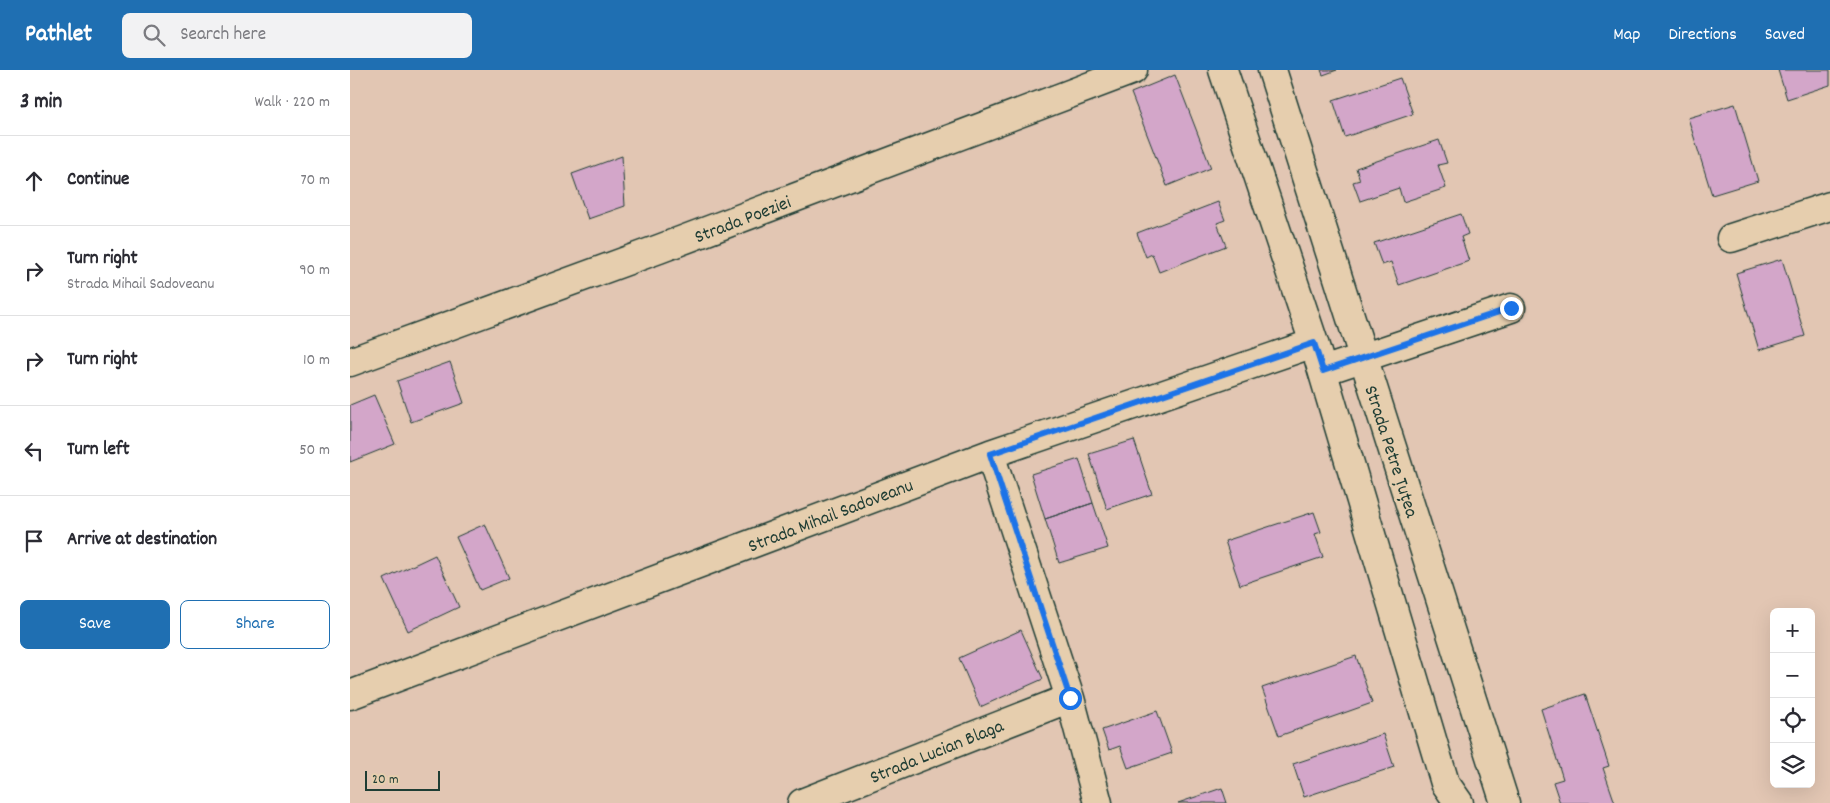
<!DOCTYPE html>
<meta charset="utf-8">
<style>
:root{--surface:#fff;--page:#f2f2f3;--text:#2b2b33;--muted:#7c7c81;--line:#e1e1e2;--accent:#1f6fb2}
body{margin:0;font-family:Dekko,sans-serif;background:var(--page);color:var(--text)}
.controls{position:absolute;right:15px;bottom:15px;display:grid;overflow:hidden;border-radius:8px;box-shadow:0 5px 20px #0002}
.controls button{width:45px;height:45px;display:grid;place-items:center;padding:0;border:0;border-bottom:1px solid var(--line);background:var(--surface);color:var(--text);font:25px sans-serif}
.scale{position:absolute;left:15px;bottom:12px;width:75px;box-sizing:border-box;padding-left:5px;border:2px solid #1f3d34;border-top:0;font-size:14px;line-height:18px;white-space:nowrap;color:#1f3d34;-webkit-text-stroke:4px #e6ceae;paint-order:stroke}
.stop{position:absolute;width:15px;height:15px;margin:-11px;border:4px solid #1a73e8;border-radius:50%;background:#fff}
.stop.end{background:#1a73e8;border-color:#fff;box-shadow:0 1px 5px #0008}
.list{margin:0;padding:0;list-style:none}
h2{display:flex;justify-content:space-between;align-items:center;height:65px;margin:0;padding:0 20px;font-size:21px}
h2 small{font-size:16px;font-weight:400;color:var(--muted)}
.list li{display:grid;grid-template-columns:32px 1fr auto;gap:15px;align-items:center;box-sizing:border-box;height:90px;padding:0 20px;border-top:1px solid var(--line)}
.list b{display:block;font-size:19px;white-space:nowrap}
.list p{margin:0;font-size:16px;white-space:nowrap;color:var(--muted)}
.list em{font-size:16px;font-style:normal;color:var(--muted)}
.actions{display:flex;gap:10px;padding:15px 20px}
.actions a{flex:1;padding:11px 0;border:1px solid var(--accent);border-radius:8px;text-align:center;font-size:18px;color:var(--accent)}
.actions .main{background:var(--accent);color:#fff}
.icon{flex:none;width:28px;height:28px;fill:none;stroke:currentColor;stroke-width:2;stroke-linecap:round;stroke-linejoin:round}
.map{position:relative;flex:none;width:1480px;height:733px;overflow:hidden}
header{display:flex;align-items:center;gap:30px;box-sizing:border-box;height:70px;padding:0 25px;background:var(--accent);color:#fff}
header strong{font-size:24px}
nav{display:flex;gap:28px;margin-inline-start:auto;font-size:18px}
.search{width:350px;height:45px;background:var(--page);display:flex;align-items:center;gap:12px;box-sizing:border-box;padding:0 18px;border-radius:8px;color:var(--muted);font-size:19px}
main{display:flex}
aside{flex:1;background:var(--surface)}
.map>svg:first-child{display:block}
</style>
<header>
<strong>Pathlet</strong>
<div class="search"><svg class="icon" aria-label="search" viewBox="0 0 24 24"><circle cx="10" cy="10" r="6"/><path d="M15 15l6 6"/></svg>Search here</div>
<nav><a>Map</a><a>Directions</a><a>Saved</a></nav>
</header>
<main>
<aside>
<h2>3 min<small>Walk · 220 m</small></h2>
<ul class="list">
<li><svg class="icon" aria-label="ahead" viewBox="0 0 24 24"><path d="M12 20V5M6 11l6-6 6 6"/></svg><div><b>Continue</b></div><em>70 m</em></li>
<li><svg class="icon" aria-label="right" viewBox="0 0 24 24"><path d="M7 20v-9h11M14 6l5 5-5 5"/></svg><div><b>Turn right</b><p>Strada Mihail Sadoveanu</p></div><em>90 m</em></li>
<li><svg class="icon" aria-label="right" viewBox="0 0 24 24"><path d="M7 20v-9h11M14 6l5 5-5 5"/></svg><div><b>Turn right</b></div><em>10 m</em></li>
<li><svg class="icon" aria-label="left" viewBox="0 0 24 24"><path d="M17 20v-9H6M10 6l-5 5 5 5"/></svg><div><b>Turn left</b></div><em>50 m</em></li>
<li><svg class="icon" aria-label="arrive" viewBox="0 0 24 24"><path d="M6 21V4h12l-3 4 3 4H6"/></svg><div><b>Arrive at destination</b></div></li>
</ul>
<div class="actions"><a class="main">Save</a><a>Share</a></div>
</aside>
<div class="map">
<svg width="1480" height="733" viewBox="0 0 1480 733">
<rect width="100%" height="100%" fill="#e2c6b3"/>
<filter id="ink" filterUnits="userSpaceOnUse"><feTurbulence type="fractalNoise" baseFrequency=".02" numOctaves="2"/><feDisplacementMap in="SourceGraphic" scale="10" xChannelSelector="R" yChannelSelector="G"/><feConvolveMatrix kernelMatrix="1 2 1 2 8 2 1 2 1" color-interpolation-filters="sRGB"/></filter>
<g filter="url(#ink)">
<path fill="#d3a6c9" stroke="#1f3d34" d="M971,0H987L973,5Z
M1428,0H1480V15L1437,29Z
M825,5L861,98L817,116L781,23Z
M1050,8L1063,44L995,67L983,30Z
M1385,34L1408,111L1362,125L1338,48Z
M1089,70L1097,93L1088,95L1096,118L1053,132L1049,118L1010,131L1003,112L1010,110L1006,98Z
M272,86L275,136L238,149L222,104Z
M868,132L875,150L867,153L876,176L809,202L802,184L796,187L787,163Z
M1111,144L1118,164L1111,167L1119,191L1049,215L1041,192L1032,195L1024,173Z
M1432,189L1455,266L1409,280L1386,203Z
M100,292L114,333L61,352L47,311Z
M24,325L45,374L0,392V335Z
M784,370L802,424L757,439L739,384Z
M729,389L743,433L695,449L681,404Z
M743,433L758,478L709,493L695,449Z
M964,442L971,462L965,464L973,487L890,515L875,471Z
M135,454L159,508L130,520L106,467Z
M85,485L109,537L58,561L34,509Z
M671,560L693,609L630,637L609,588Z
M1006,586L1022,633L929,666L912,618Z
M1235,624L1259,696L1253,698L1265,733H1210L1203,712L1213,709L1191,639Z
M807,641L822,683L778,698L770,676L759,680L752,660Z
M1033,664L1044,697L954,727L943,694Z
M872,718L877,733H828Z"/>
<g fill="none" stroke-linecap="round" stroke-linejoin="round">
<defs>
<path id="minor" d="M873,0L964,273L1095,713L1109,733
M922,0L1155,733
M1381,168L1480,136
M0,292L309,179L783,0
M973,301L1161,238
M640,384L720,628L748,733
M0,625L640,384L964,273
M452,733L720,628"/>
</defs>
<use href="#minor" stroke="#1f3d34" stroke-width="31"/>
<use href="#minor" stroke="#e6ceae" stroke-width="28"/>
</g>
</g>
<g fill="none" stroke-linecap="round" stroke-linejoin="round" filter="url(#ink)">
<path stroke="#1a73e8" stroke-width="6" d="M720,628L640,384L964,273L973,301L1161,238"/>
</g>
<g text-anchor="middle" stroke-width="5" stroke-linejoin="round" paint-order="stroke">
<g font-size="19" fill="#1f3d34" stroke="#e6ceae">
<text transform="translate(392 148) rotate(-21)" y="7">Strada Poeziei</text>
<text transform="translate(1043 381) rotate(72)" y="7">Strada Petre Țuțea</text>
<text transform="translate(480 444) rotate(-21)" y="7">Strada Mihail Sadoveanu</text>
<text transform="translate(586 680) rotate(-22)" y="7">Strada Lucian Blaga</text>
</g>
</g>
</svg>
<div class="controls">
<button>+</button>
<button>−</button>
<button><svg class="icon" aria-label="locate" viewBox="0 0 24 24"><circle cx="12" cy="12" r="6"/><path d="M12 2v4M12 18v4M2 12h4M18 12h4"/></svg></button>
<button><svg class="icon" aria-label="layers" viewBox="0 0 24 24"><path d="M12 4l9 5-9 5-9-5zM3 14l9 5 9-5"/></svg></button>
</div>
<div class="scale">20 m</div>
<div class="stop" style="left:720px;top:628px"></div>
<div class="stop end" style="left:1161px;top:238px"></div>
</div>
</main>
